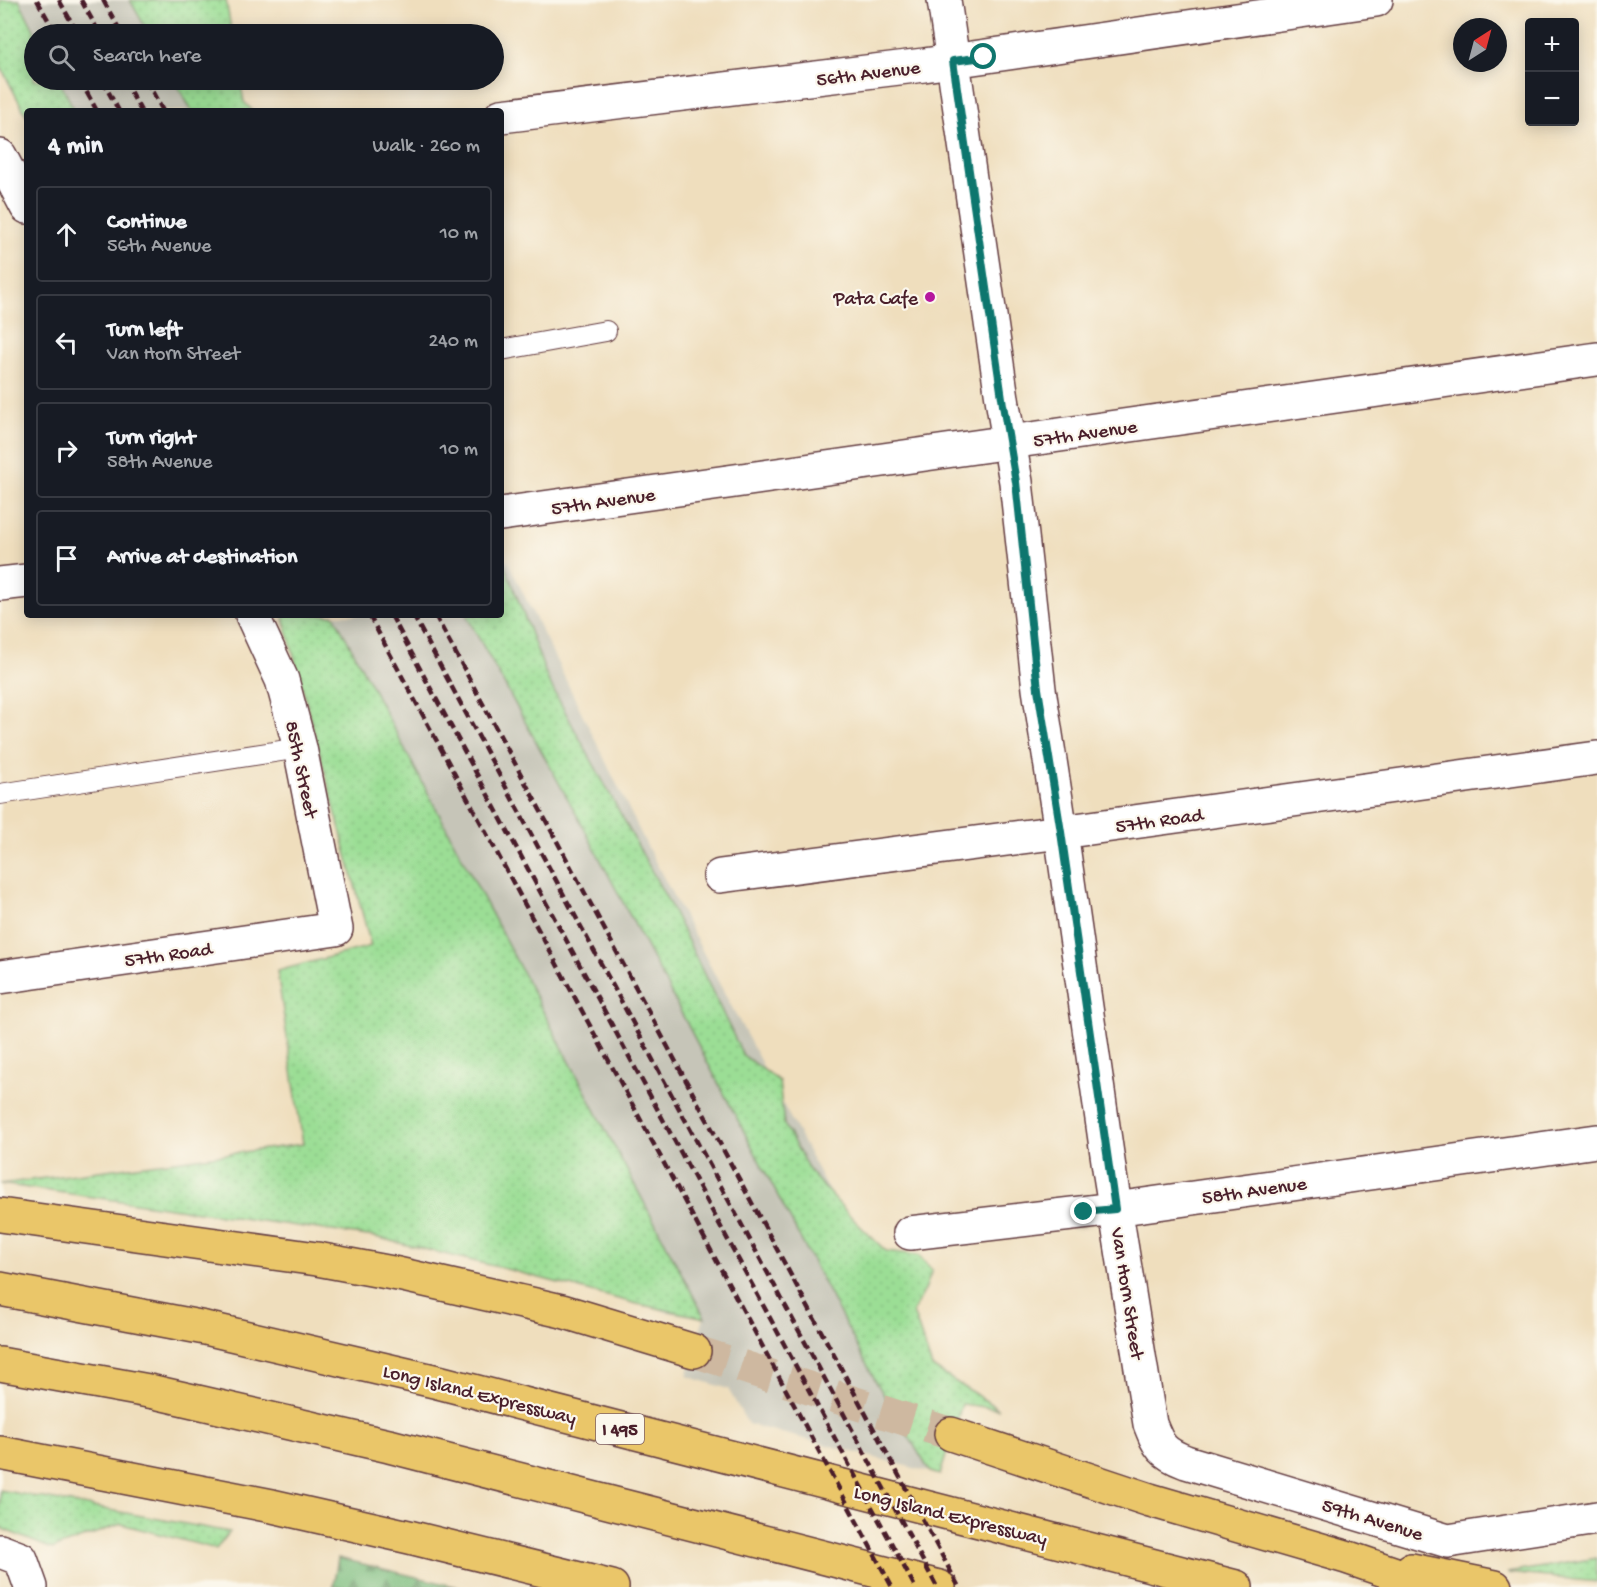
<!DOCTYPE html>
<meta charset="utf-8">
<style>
:root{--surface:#171b24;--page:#20242c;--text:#f1f3f6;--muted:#9ea1a6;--line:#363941}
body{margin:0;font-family:"Gochi Hand",sans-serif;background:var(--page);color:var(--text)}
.controls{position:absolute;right:18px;top:18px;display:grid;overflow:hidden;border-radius:6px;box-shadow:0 3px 15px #0003}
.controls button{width:54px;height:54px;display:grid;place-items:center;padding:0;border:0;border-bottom:2px solid var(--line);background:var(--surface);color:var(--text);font:30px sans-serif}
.compass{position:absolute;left:1453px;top:18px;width:54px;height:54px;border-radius:50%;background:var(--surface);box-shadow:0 3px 15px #0003;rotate:36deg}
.stop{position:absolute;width:18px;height:18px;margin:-14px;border:4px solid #0f766e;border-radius:50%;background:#fff}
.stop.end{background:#0f766e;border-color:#fff;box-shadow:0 2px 6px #0008}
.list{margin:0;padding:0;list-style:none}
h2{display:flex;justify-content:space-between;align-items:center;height:78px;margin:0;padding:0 24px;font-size:26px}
h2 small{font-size:20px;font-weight:400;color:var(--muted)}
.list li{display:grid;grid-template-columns:39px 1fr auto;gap:18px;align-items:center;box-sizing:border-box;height:96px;margin:0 12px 12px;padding:0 12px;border:2px solid var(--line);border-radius:6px}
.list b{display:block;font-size:22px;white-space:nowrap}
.list p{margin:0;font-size:20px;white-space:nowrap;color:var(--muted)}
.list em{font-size:20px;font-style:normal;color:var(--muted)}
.icon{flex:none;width:33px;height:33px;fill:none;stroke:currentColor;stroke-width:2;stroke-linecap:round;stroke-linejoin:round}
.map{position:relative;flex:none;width:1597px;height:1587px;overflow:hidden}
.search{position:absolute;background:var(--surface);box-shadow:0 3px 15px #0003;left:24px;top:24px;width:480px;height:66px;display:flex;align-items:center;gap:15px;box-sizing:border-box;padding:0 21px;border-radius:33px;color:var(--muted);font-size:22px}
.panel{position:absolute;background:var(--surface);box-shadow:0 3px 15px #0003;left:24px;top:108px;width:480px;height:510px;border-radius:6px}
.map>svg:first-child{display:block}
</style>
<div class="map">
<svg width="1597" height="1587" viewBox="0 0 1597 1587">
<defs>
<pattern id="grass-dots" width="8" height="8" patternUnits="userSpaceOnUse" patternTransform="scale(1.5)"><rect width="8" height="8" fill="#9bde95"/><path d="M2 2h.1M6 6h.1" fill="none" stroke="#87be81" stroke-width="1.8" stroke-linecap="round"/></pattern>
<pattern id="forest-firs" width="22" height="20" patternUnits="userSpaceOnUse" patternTransform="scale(1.5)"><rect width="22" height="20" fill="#7cbd7e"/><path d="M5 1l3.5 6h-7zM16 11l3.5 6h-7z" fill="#689967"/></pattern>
</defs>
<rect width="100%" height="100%" fill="#fbf7ec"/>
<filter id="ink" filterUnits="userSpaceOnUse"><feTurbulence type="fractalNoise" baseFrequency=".0167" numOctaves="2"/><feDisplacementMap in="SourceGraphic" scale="12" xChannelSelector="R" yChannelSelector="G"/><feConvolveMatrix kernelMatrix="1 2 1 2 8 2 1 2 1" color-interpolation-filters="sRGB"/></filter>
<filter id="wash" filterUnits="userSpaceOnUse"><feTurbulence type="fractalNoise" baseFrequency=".008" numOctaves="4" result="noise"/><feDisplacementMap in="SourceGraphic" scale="24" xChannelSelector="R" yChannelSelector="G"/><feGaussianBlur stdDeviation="1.35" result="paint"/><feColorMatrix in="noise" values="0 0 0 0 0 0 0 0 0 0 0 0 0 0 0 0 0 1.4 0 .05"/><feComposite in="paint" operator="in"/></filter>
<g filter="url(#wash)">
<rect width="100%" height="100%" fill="#efdebd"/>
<path fill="#c6c5b8" d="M0,0H168L187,34H34V80H213L230,111H27V118L0,68Z
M507,560L648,848L919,1362L940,1475L748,1424L728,1389L687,1376L704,1318L663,1311L644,1298L287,615H501V561Z"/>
<path fill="url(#grass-dots)" stroke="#727e60" stroke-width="1.5" d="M0,0H19L36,34H34V80H59L75,111H27V117L0,65Z
M130,0H226L232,34H149Z
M174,80H240L244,102L253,111H192Z
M501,564L505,565L549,682L674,912L743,1055L779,1081L784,1124L811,1173L855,1221L886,1251L918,1255L932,1270L925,1290L913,1312L932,1367L999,1409L962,1404L940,1475L930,1472L876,1382L580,821L466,615H501Z
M283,615H334L705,1318L637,1304L506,1269L375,1237L0,1184L303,1144L277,971L371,946Z
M0,1490L230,1532L216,1549L121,1524L52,1549L0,1528Z
M1597,1558V1582L1507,1573Z"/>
<path fill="url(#forest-firs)" stroke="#636e54" stroke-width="1.5" d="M338,1558L458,1587H333Z"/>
</g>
<g filter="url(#ink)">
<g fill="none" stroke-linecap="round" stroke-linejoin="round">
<path stroke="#ceb8a0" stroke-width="33" stroke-dasharray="33 16" stroke-linecap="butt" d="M694,1351L951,1434"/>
<defs>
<path id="service" d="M501,350L606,331
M0,794L300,748"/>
<path id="minor" d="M944,0L1003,405L1016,482L1039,689L1061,832L1110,1175L1150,1424C1159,1447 1162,1453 1186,1462L1448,1541L1597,1518
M501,116L924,65L1376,0
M0,156L27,207
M720,876L1061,832L1597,758
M0,977L336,929L300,748L282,680L252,615
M910,1233L1115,1209L1597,1141
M0,1551L21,1559L31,1587"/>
<path id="tertiary" d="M501,514L1597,359
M0,584L27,581"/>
<path id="motorway" d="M0,1215L317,1259L398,1274L562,1311L694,1351
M0,1289L205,1328L438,1382L1236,1587
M0,1364L154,1392L389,1446L939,1587
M951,1434L1150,1500L1346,1557L1434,1587
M0,1453L272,1506L409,1537L612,1587
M1411,1570L1495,1587"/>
</defs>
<use href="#service" stroke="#633c41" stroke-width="22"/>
<use href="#minor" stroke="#633c41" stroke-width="36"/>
<use href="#tertiary" stroke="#633c41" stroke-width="36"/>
<use href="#motorway" stroke="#633c41" stroke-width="36"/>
<use href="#service" stroke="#fff" stroke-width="20"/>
<use href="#minor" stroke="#fff" stroke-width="33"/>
<use href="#tertiary" stroke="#fff" stroke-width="33"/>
<use href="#motorway" stroke="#eac669" stroke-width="33"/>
<path stroke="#4a1f2b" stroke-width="4.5" stroke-dasharray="9 4.5" stroke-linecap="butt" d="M37,0L56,34
M59,0L78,34
M81,0L100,34
M103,0L122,34
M80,80L97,111
M102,80L119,111
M124,80L141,111
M146,80L163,111
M369,615L892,1587
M391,615L915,1587
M413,615L937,1587
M435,615L959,1587"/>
</g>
</g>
<g fill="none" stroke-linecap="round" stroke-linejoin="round" filter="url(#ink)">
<path stroke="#0f766e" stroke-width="8" d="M984,57L953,61L1003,405L1016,482L1038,689L1061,832L1115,1209L1084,1212"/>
</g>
<circle fill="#b5179e" stroke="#fbf7ec" stroke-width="2" cx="930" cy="297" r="6"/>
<g text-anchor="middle" stroke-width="4.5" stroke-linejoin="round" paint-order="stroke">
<rect fill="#fbf7ec" stroke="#7f6065" stroke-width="1.5" x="596" y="1414" width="48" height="30" rx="4.5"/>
<g font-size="18" font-weight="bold" fill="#4a1f2b">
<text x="620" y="1435">I 495</text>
</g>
<g font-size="20" fill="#4a1f2b" stroke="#fbf7ec">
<text transform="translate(868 72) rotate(-7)" y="7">56th Avenue</text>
<text transform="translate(1085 432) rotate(-8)" y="7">57th Avenue</text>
<text transform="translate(603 500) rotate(-8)" y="7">57th Avenue</text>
<text transform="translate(303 769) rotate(78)" y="7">85th Street</text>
<text transform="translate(1159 819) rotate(-8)" y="7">57th Road</text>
<text transform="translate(168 953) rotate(-8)" y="7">57th Road</text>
<text transform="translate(1254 1189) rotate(-8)" y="7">58th Avenue</text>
<text transform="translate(1129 1293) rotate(81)" y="7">Van Horn Street</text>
<text transform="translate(480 1393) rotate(14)" y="7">Long Island Expressway</text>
<text transform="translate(951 1514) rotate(14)" y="7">Long Island Expressway</text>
<text transform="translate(1373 1518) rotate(17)" y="7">59th Avenue</text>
</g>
<g font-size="20" fill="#4a1f2b" stroke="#fbf7ec" text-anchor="end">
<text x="918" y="304">Pata Cafe</text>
</g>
</g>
</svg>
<div class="controls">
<button>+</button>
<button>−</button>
</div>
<svg class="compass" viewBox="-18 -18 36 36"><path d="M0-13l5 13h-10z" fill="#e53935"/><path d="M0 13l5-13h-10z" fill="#9ea1a6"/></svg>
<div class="stop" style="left:984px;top:57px"></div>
<div class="stop end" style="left:1084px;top:1212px"></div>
<div class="search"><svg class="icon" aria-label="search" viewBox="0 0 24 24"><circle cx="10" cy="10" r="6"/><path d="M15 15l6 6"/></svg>Search here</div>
<section class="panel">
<h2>4 min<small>Walk · 260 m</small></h2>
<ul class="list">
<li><svg class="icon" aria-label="ahead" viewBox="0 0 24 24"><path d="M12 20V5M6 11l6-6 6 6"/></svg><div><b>Continue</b><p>56th Avenue</p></div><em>10 m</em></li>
<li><svg class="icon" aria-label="left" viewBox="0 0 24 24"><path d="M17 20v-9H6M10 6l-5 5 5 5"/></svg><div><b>Turn left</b><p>Van Horn Street</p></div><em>240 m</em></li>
<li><svg class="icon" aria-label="right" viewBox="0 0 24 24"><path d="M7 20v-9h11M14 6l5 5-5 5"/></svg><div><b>Turn right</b><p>58th Avenue</p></div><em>10 m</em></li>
<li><svg class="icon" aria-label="arrive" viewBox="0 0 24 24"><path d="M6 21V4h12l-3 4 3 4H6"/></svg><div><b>Arrive at destination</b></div></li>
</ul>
</section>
</div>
